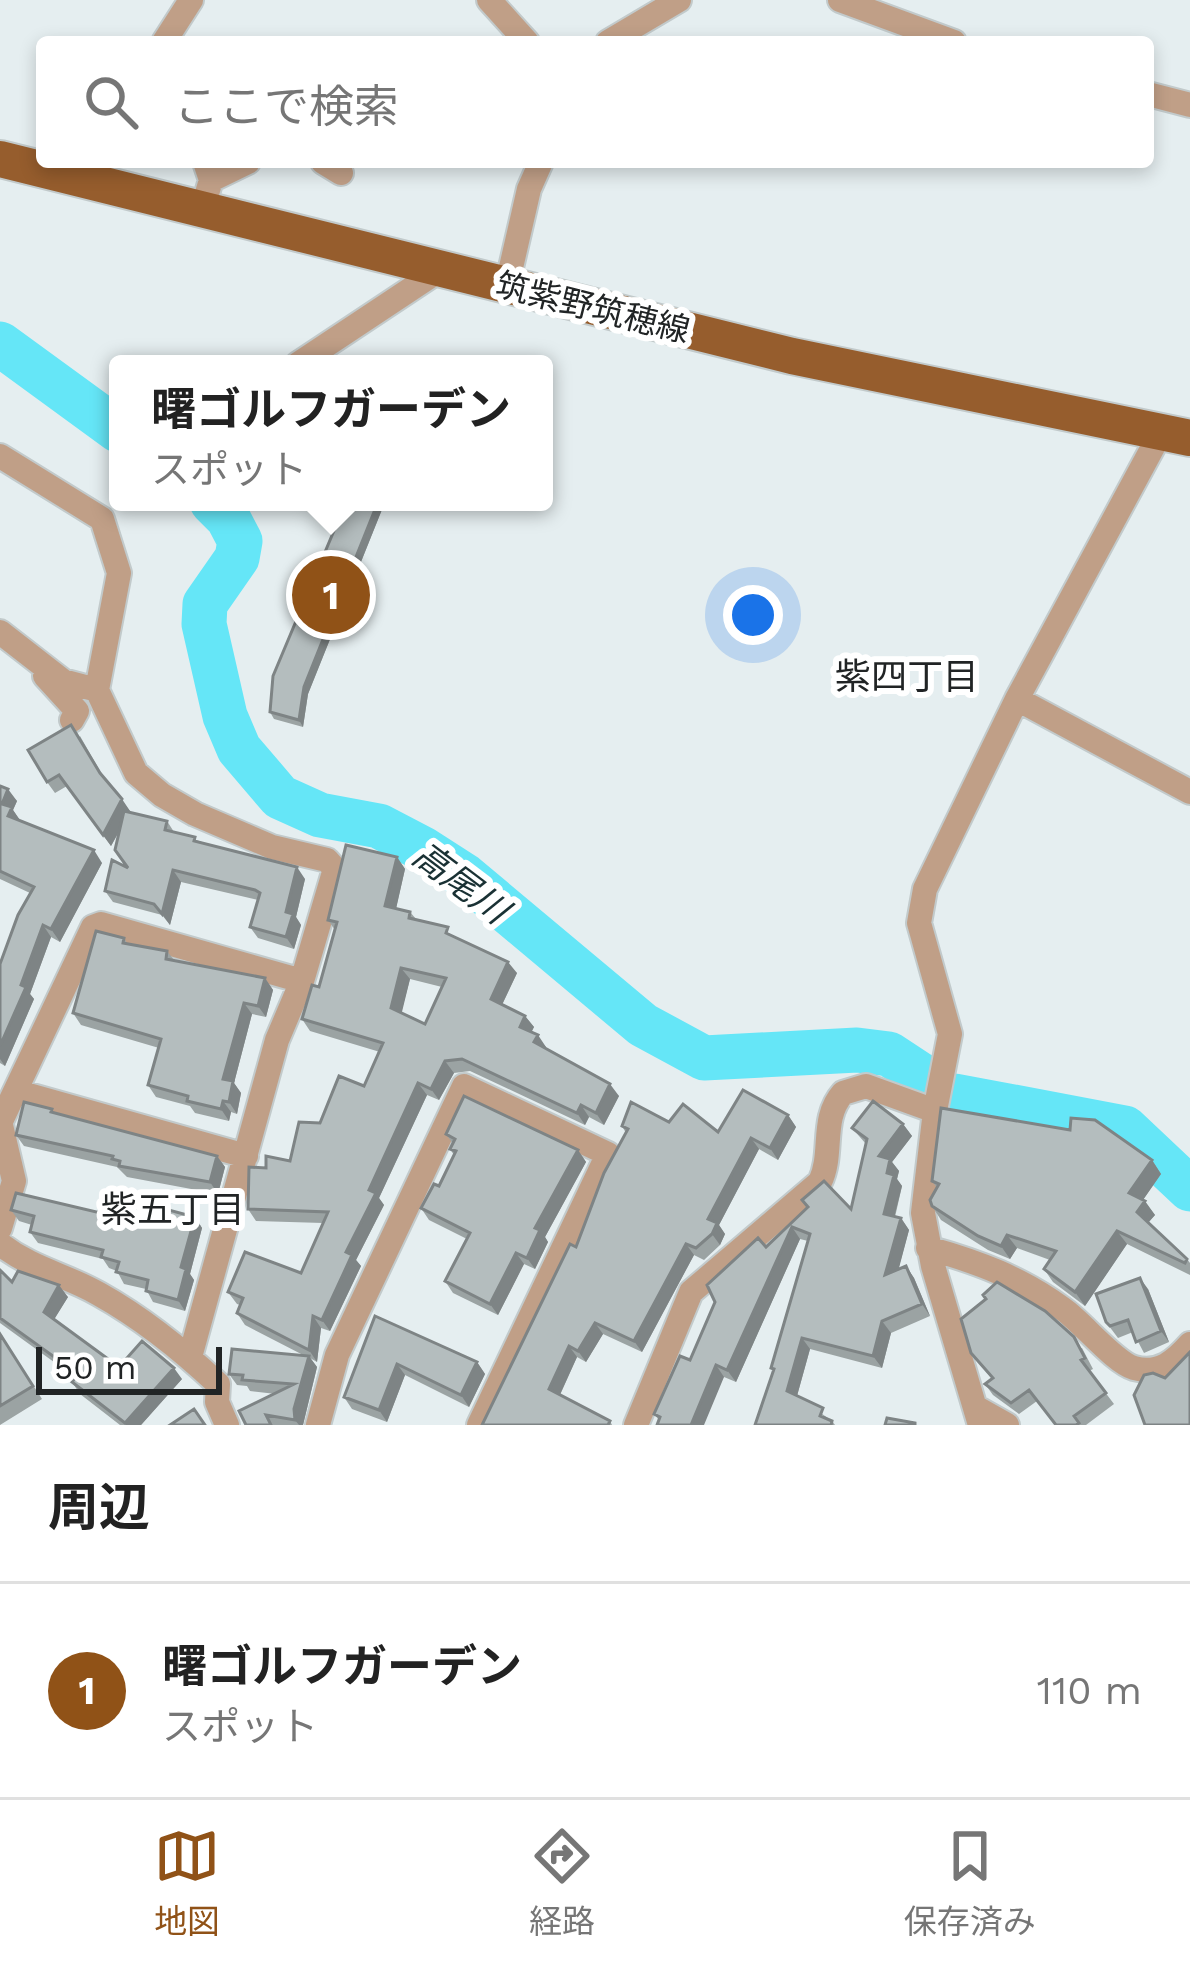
<!DOCTYPE html>
<html lang="ja">
<meta charset="utf-8">
<style>
:root{--surface:#fff;--page:#f6f6f6;--text:#222;--muted:#767676;--line:#e0e0e0;--accent:#905217}
body{margin:0;font-family:"Work Sans","Noto Sans JP",sans-serif;background:var(--page);color:var(--text)}
.scale{position:absolute;left:36px;bottom:30px;width:186px;box-sizing:border-box;padding-left:12px;border:6px solid #212425;border-top:0;font-size:33px;line-height:42px;white-space:nowrap;color:#212425;-webkit-text-stroke:9px #fff;paint-order:stroke}
.you{position:absolute;left:753px;top:615px;width:42px;height:42px;margin:-30px;border:9px solid #fff;border-radius:50%;background:#1a73e8;box-shadow:0 0 0 18px #1a73e833}
.badge{display:grid;place-items:center;width:78px;height:78px;border-radius:50%;background:var(--accent);color:#fff;font-size:39px;font-weight:700}
.pin{position:absolute;translate:-50% -50%;border:6px solid #fff;box-shadow:0 3px 12px #0006}
.popup{position:absolute;left:109px;top:355px;width:444px;height:156px;box-sizing:border-box;display:grid;place-content:center;border-radius:12px;background:var(--surface);filter:drop-shadow(0 3px 9px #0005);font-size:39px;white-space:nowrap;color:var(--muted)}
.popup b{font-size:45px;color:var(--text)}
.popup::after{content:'';position:absolute;left:50%;top:100%;margin-left:-24px;border:24px solid transparent;border-top-color:var(--surface)}
.list{margin:0;padding:0;list-style:none}
h2{display:flex;justify-content:space-between;align-items:center;height:156px;margin:0;padding:0 48px;font-size:51px}
h2 small{font-size:39px;font-weight:400;color:var(--muted)}
.list li{display:grid;grid-template-columns:78px 1fr auto;gap:36px;align-items:center;box-sizing:border-box;height:216px;padding:0 48px;border-top:3px solid var(--line)}
.list b{display:block;font-size:45px;white-space:nowrap}
.list p{margin:0;font-size:39px;white-space:nowrap;color:var(--muted)}
.list em{font-size:39px;font-style:normal;color:var(--muted)}
.icon{flex:none;width:66px;height:66px;fill:none;stroke:currentColor;stroke-width:2;stroke-linecap:round;stroke-linejoin:round}
.map{position:relative;flex:none;width:1190px;height:1425px;overflow:hidden}
.search{position:absolute;background:var(--surface);box-shadow:0 6px 18px #0003;left:36px;right:36px;top:36px;height:132px;display:flex;align-items:center;gap:30px;box-sizing:border-box;padding:0 42px;border-radius:12px;color:var(--muted);font-size:45px}
.sheet{height:372px;background:var(--surface)}
nav{display:flex;justify-content:space-around;align-items:center;box-sizing:border-box;height:168px;border-top:3px solid var(--line);background:var(--surface);font-size:33px;color:var(--muted)}
nav a{display:grid;justify-items:center;gap:6px}
nav .on{color:var(--accent)}
.map>svg:first-child{display:block}
</style>
<div class="map">
<svg width="1190" height="1425" viewBox="0 0 1190 1425">
<rect width="100%" height="100%" fill="#e5eef0"/>
<g fill="none" stroke-linecap="round" stroke-linejoin="round">
<path stroke="#65e6f7" stroke-width="45" d="M0,344L118,430
M212,502L228,518L240,541L237,558L205,604L204,624L225,716L239,749L280,797L320,815L379,826L423,849L465,876L643,1025L704,1058L857,1050L889,1054L930,1081
M955,1096L1125,1128L1190,1189"/>
<defs>
<path id="minor" d="M489,0L527,42
M840,0L954,42
M164,42L191,0
M608,42L679,0
M1148,94L1190,105
M323,162L341,173
M211,180L248,162
M202,210L211,180L205,162
M507,285L529,189L541,162
M298,364L438,271
M0,456L102,519L119,573L97,690L136,773L162,795L195,814L272,847L327,860L335,869L302,981L277,1040L190,1357
M0,632L63,681L97,690
M45,676L77,711L72,720
M1017,699L1190,792
M18,1092L246,1156
M0,1121L14,1181L0,1228
M1,1121L93,927L101,924L302,981
M0,1244C34,1270 64,1274 99,1294C142,1318 183,1351 218,1384L217,1402L227,1425
M928,1248C978,1262 1021,1278 1063,1309C1082,1322 1114,1362 1134,1368C1159,1375 1175,1361 1190,1344
M975,1407L1007,1425
M318,1425L337,1355L464,1086L608,1154L479,1425
M636,1425L691,1292L820,1182C834,1153 820,1119 843,1093L866,1086L935,1111
M980,1425L933,1266L923,1213L935,1111L950,1034L919,923L925,889L1017,699L1160,434"/>
<path id="primary" d="M0,159L792,356L1190,438"/>
</defs>
<use href="#minor" stroke="#c2cacb" stroke-width="28"/>
<use href="#primary" stroke="#c2cacb" stroke-width="40"/>
<use href="#minor" stroke="#c09f87" stroke-width="24"/>
<use href="#primary" stroke="#965d2d" stroke-width="36"/>
</g>
<path fill="#9ba3a3" fill-rule="evenodd" d="M338,502H385L308,694L303,727L274,719L270,712L344,505Z
M80,736L104,778L130,811L129,813L167,821L174,832L305,879L296,917L301,925L294,949L258,938L250,927L258,900L181,882L170,925L162,915L113,902L105,891L127,867L119,832L111,846L67,786L55,793L47,782Z
M0,786L17,801L13,810L20,821L102,863L60,942L51,937L30,994L34,999L5,1066L0,1063V964L30,893L0,879Z
M397,857L405,869L396,908L410,912L416,919L454,936L517,973L502,1005L525,1016L534,1027L531,1032L546,1047L545,1048L619,1096L604,1125L589,1117L585,1125L470,1071L454,1073L439,1100L427,1095L379,1198L384,1205L356,1260L361,1266L330,1331L321,1328L317,1362L310,1358L317,1367L303,1425H246L276,1394L250,1391L247,1386L237,1385L229,1374L305,1356L245,1325L237,1313L240,1305L237,1304L228,1292L301,1273L323,1223L256,1221L248,1209L266,1168L290,1161L320,1123L364,1086L380,1052L310,1031L302,1019L319,987L335,930L328,920ZM410,979L442,987L425,1024L401,1013Z
M124,938L127,943L167,951L174,960L265,978L273,990L266,1017L252,1014L234,1083L241,1093L237,1114L231,1112L229,1121L195,1113L190,1106L156,1097L148,1085L159,1048L81,1025L73,1013Z
M55,1113L217,1156L225,1167L218,1194L127,1177L117,1167L24,1146L16,1135Z
M788,1115L796,1127L778,1160L759,1149L719,1225L725,1234L720,1245L704,1260L694,1255L642,1352L603,1334L586,1362L577,1357L560,1395L610,1421L612,1425H482L576,1247L626,1133L622,1126L669,1122L718,1132Z
M903,1124L912,1136L892,1162L899,1171L897,1179L902,1186L895,1217L901,1218L909,1230L898,1270L906,1266L914,1278L930,1316L891,1333L882,1368L810,1349L797,1396L832,1421L835,1425H755L773,1372L771,1368L808,1241L800,1239L736,1382L724,1377L659,1420L654,1414L766,1247L807,1208L802,1200L851,1209L866,1144L852,1128Z
M446,1134L578,1150L586,1162L545,1237L548,1242L535,1269L524,1264L498,1315L453,1293L445,1281L467,1239L429,1220L421,1208L439,1186L454,1155L450,1149L453,1144Z
M1152,1160L1161,1174L1143,1200L1155,1215L1148,1223L1187,1259L1190,1263V1275L1127,1244L1085,1306L1053,1282L1044,1269L1050,1260L1017,1248L1010,1259L988,1250L941,1220L932,1206L937,1188L932,1181Z
M11,1210L195,1217L202,1228L190,1274L194,1280L185,1311L153,1302L146,1289L124,1284L117,1271L109,1268L103,1259L38,1243L30,1232L32,1225L19,1221Z
M0,1270L12,1282L68,1297L54,1319L119,1367L182,1379L141,1425H120L80,1394L72,1382L76,1378L0,1323Z
M1148,1289L1169,1342L1144,1353L1133,1332L1118,1338L1106,1322Z
M375,1316L477,1362L485,1374L469,1407L405,1375L387,1422L352,1409L344,1397Z
M0,1334L42,1399L0,1425Z
M1082,1348L1093,1369L1089,1371L1114,1404L1086,1425H1055L1037,1401L1019,1414L993,1395L985,1384L992,1379L971,1353Z"/>
<path fill="#7e8485" d="M378,502H385L308,694L303,727L299,720L304,687Z
M8,789L17,801L13,810L20,820L17,829L2,804Z
M122,799L130,811L111,846L103,835Z
M94,850L102,863L60,942L51,929Z
M397,857L405,869L394,918L385,906Z
M297,867L305,879L296,917L301,925L294,949L286,937V912Z
M173,870L181,882L170,925L162,914Z
M43,925L51,937L30,994L34,999L5,1066L0,1059V1046Z
M508,962L517,973L499,1011L491,999Z
M401,968L410,979L400,1020L391,1008Z
M265,978L273,990L266,1017L258,1006Z
M244,1003L252,1014L234,1083L241,1093L237,1114L229,1102L223,1079Z
M525,1016L534,1027L528,1039L520,1027Z
M538,1035L546,1047L542,1054L534,1042Z
M445,1061L454,1073L439,1100L431,1089Z
M418,1083L427,1095L379,1198L384,1205L356,1260L361,1266L330,1331L322,1320L369,1190Z
M610,1084L619,1096L604,1125L596,1113Z
M223,1101L231,1112L229,1121L221,1109Z
M581,1105L589,1117L585,1125L577,1113Z
M788,1115L796,1127L778,1160L770,1148Z
M903,1124L912,1136L892,1162L899,1171L897,1179L902,1186L892,1226L884,1214L879,1156Z
M751,1138L759,1149L719,1225L725,1234L720,1245L712,1234L708,1219Z
M578,1150L586,1162L545,1237L548,1242L535,1269L527,1258L535,1228Z
M217,1156L225,1167L218,1194L210,1182Z
M1152,1160L1161,1174L1138,1207L1129,1193Z
M1145,1201L1155,1215L1146,1225L1137,1212Z
M195,1217L202,1228L190,1274L194,1280L185,1311L178,1300L181,1267Z
M901,1218L909,1230L894,1287L885,1275Z
M792,1227L800,1239L736,1382L727,1370Z
M1117,1231L1127,1244L1085,1306L1075,1292Z
M1007,1235L1017,1248L1010,1259L1001,1246Z
M686,1244L694,1255L642,1352L634,1341Z
M516,1253L524,1264L498,1315L490,1304Z
M906,1266L914,1278L930,1316L922,1304Z
M1140,1278L1148,1289L1169,1342L1161,1331Z
M59,1285L68,1297L52,1323L44,1312Z
M313,1316L321,1328L317,1362L309,1350Z
M882,1321L891,1333L882,1368L873,1356Z
M595,1323L603,1334L586,1362L578,1351Z
M802,1338L810,1349L795,1403L787,1391Z
M569,1346L577,1357L557,1401L549,1389Z
M309,1356L317,1367L303,1425H299L295,1420L294,1409Z
M477,1362L485,1374L469,1407L461,1395Z
M397,1364L405,1375L387,1422L379,1410Z
M716,1365L724,1377L704,1425H691Z
M174,1368L182,1379L141,1425H126L125,1423Z"/>
<path fill="#b4bdbe" stroke="#7e8485" stroke-width="3" fill-rule="evenodd" d="M346,502H378L304,687L299,720L270,712L273,676Z
M71,725L100,773L122,799L103,835L59,775L47,782L28,750Z
M0,786L8,789L2,804L12,807L8,816L94,850L51,929L43,925L21,985L26,987L0,1046V964L18,915L34,887L0,871Z
M124,811L167,821L165,830L195,837L194,841L297,867L286,912L293,914L286,937L250,927L260,893L255,890L173,870L162,914L154,904L105,891L112,860L128,868L115,850Z
M346,845L397,857L385,906L410,912L409,918L448,927L446,933L508,962L491,999L525,1016L520,1027L538,1035L534,1042L610,1084L596,1113L581,1105L577,1113L462,1059L445,1061L431,1089L418,1083L369,1190L376,1193L346,1252L352,1255L322,1320L313,1316L309,1350L237,1313L243,1298L228,1292L245,1252L301,1273L328,1212L248,1209L249,1167L266,1168V1156L290,1161L299,1122L320,1123L339,1076L364,1086L383,1043L302,1019L312,985L319,987L337,922L328,920ZM401,968L446,978L425,1024L391,1008Z
M96,931L124,938L123,943L167,951L166,959L265,978L258,1006L244,1003L223,1079L233,1081L229,1102L223,1101L221,1109L187,1101L188,1096L148,1085L161,1039L73,1013Z
M743,1090L788,1115L770,1148L751,1138L708,1219L717,1223L712,1234L696,1248L686,1244L634,1341L595,1323L578,1351L569,1346L549,1389L610,1421L608,1425H482L570,1244L576,1247L604,1173L628,1129L622,1126L631,1102L669,1122L683,1104L718,1132Z
M464,1096L578,1150L535,1228L540,1230L527,1258L516,1253L490,1304L445,1281L470,1233L421,1208L434,1184L439,1186L456,1151L450,1149L455,1139L446,1134Z
M873,1101L903,1124L879,1156L890,1159L887,1173L894,1175L884,1214L901,1218L885,1275L906,1266L922,1304L882,1321L873,1356L802,1338L787,1391L823,1408L820,1416L832,1421L831,1425H755L774,1369L771,1368L810,1234L792,1227L727,1370L716,1365L691,1425H657L660,1417L654,1414L680,1356L690,1360L715,1302L707,1285L758,1238L766,1247L808,1207L802,1200L824,1181L851,1209L867,1139L852,1128Z
M24,1102L52,1109L51,1112L217,1156L210,1182L119,1166L120,1161L112,1159L113,1156L16,1135Z
M941,1108L1070,1130L1071,1118L1095,1120L1152,1160L1129,1193L1145,1201L1137,1212L1187,1259L1185,1263L1117,1231L1075,1292L1044,1269L1056,1251L1007,1235L1001,1246L978,1236L932,1206L930,1200L939,1184L932,1181Z
M16,1193L109,1215L113,1195L195,1217L181,1267L186,1269L178,1300L146,1291L148,1280L116,1272L119,1262L101,1257L103,1250L30,1232L34,1216L11,1210Z
M0,1270L12,1282L18,1271L59,1285L44,1312L119,1367L142,1341L174,1368L125,1423L72,1382L78,1374L0,1318Z
M1140,1278L1161,1331L1136,1342L1128,1320L1110,1326L1106,1322L1096,1294Z
M997,1282L1045,1311L1074,1337L1085,1358L1081,1360L1106,1393L1074,1416L1079,1423L1076,1425H1056L1029,1390L1011,1403L985,1384L993,1378L971,1353L961,1319L986,1299L983,1295Z
M375,1316L477,1362L461,1395L397,1364L379,1410L344,1397Z
M0,1334L33,1386L0,1406Z
M232,1349L309,1356L294,1409L295,1420L266,1415L271,1425H246L239,1411L294,1384L242,1380L243,1375L229,1374Z
M1190,1352V1425H1145L1134,1395L1144,1375L1153,1373L1165,1378Z
M194,1409L205,1425H170Z
M887,1418L915,1423V1425H885Z"/>
<g text-anchor="middle" stroke-width="12" stroke-linejoin="round" paint-order="stroke">
<g font-size="33" fill="#212425" stroke="#fff">
<text transform="translate(593 307) rotate(14)" y="12">筑紫野筑穂線</text>
</g>
<g font-size="36" fill="#212425" stroke="#fff">
<text x="907" y="689">紫四丁目</text>
<text x="173" y="1222">紫五丁目</text>
</g>
<g font-size="36" font-style="italic" fill="#1a3134" stroke="#fff">
<text transform="translate(461 882) rotate(37)" y="13">高尾川</text>
</g>
</g>
</svg>
<div class="scale">50 m</div>
<div class="you"></div>
<div class="pin badge" style="left:331px;top:595px">1</div>
<div class="popup"><b>曙ゴルフガーデン</b>スポット</div>
<div class="search"><svg class="icon" aria-label="search" viewBox="0 0 24 24"><circle cx="10" cy="10" r="6"/><path d="M15 15l6 6"/></svg>ここで検索</div>
</div>
<section class="sheet">
<h2>周辺<small></small></h2>
<ul class="list">
<li><span class="badge">1</span><div><b>曙ゴルフガーデン</b><p>スポット</p></div><em>110 m</em></li>
</ul>
</section>
<nav>
<a class="on"><svg class="icon" aria-label="map" viewBox="0 0 24 24"><path d="M3 6l6-2 6 2 6-2v14l-6 2-6-2-6 2zM9 4v14M15 6v14"/></svg>地図</a>
<a><svg class="icon" aria-label="directions" viewBox="0 0 24 24"><path d="M12 3l9 9-9 9-9-9zM9 14v-3h6M13 9l2 2-2 2"/></svg>経路</a>
<a><svg class="icon" aria-label="saved" viewBox="0 0 24 24"><path d="M7 4h10v16l-5-4-5 4z"/></svg>保存済み</a>
</nav>
